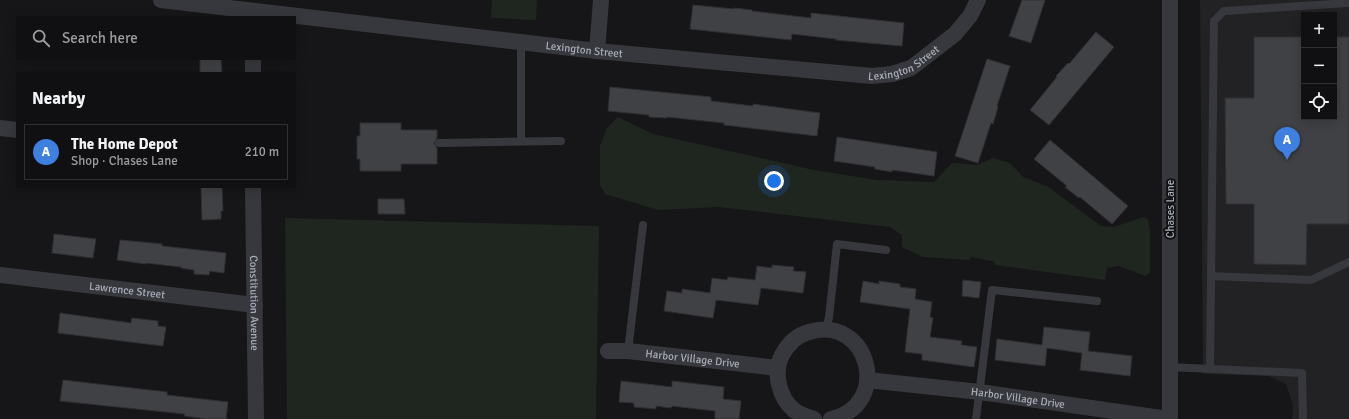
<!DOCTYPE html>
<meta charset="utf-8">
<style>
:root{--surface:#101012;--page:#19191b;--text:#f1f3f6;--muted:#9c9d9f;--line:#303032;--accent:#db2777}
body{margin:0;font-family:Signika,sans-serif;background:var(--page);color:var(--text)}
.controls{position:absolute;right:12px;top:12px;display:grid;overflow:hidden;border-radius:0px;box-shadow:0 2px 10px #0003}
.controls button{width:36px;height:36px;display:grid;place-items:center;padding:0;border:0;border-bottom:1px solid var(--line);background:var(--surface);color:var(--text);font:20px sans-serif}
.you{position:absolute;left:774px;top:181px;width:14px;height:14px;margin:-10px;border:3px solid #fff;border-radius:50%;background:#1a73e8;box-shadow:0 0 0 6px #1a73e833}
.badge{display:grid;place-items:center;width:26px;height:26px;border-radius:50%;background:var(--accent);color:#fff;font-size:13px;font-weight:700}
.pin{position:absolute;translate:-50% -33px;filter:drop-shadow(0 1px 2px #0008)}
.pin::after{content:'';position:absolute;top:21px;width:14px;height:12px;background:inherit;clip-path:polygon(0 0,100% 0,50% 100%)}
.list{margin:0;padding:0;list-style:none}
h2{display:flex;justify-content:space-between;align-items:center;height:52px;margin:0;padding:0 16px;font-size:17px}
h2 small{font-size:13px;font-weight:400;color:var(--muted)}
.list li{display:grid;grid-template-columns:26px 1fr auto;gap:12px;align-items:center;box-sizing:border-box;height:56px;margin:0 8px 8px;padding:0 8px;border:1px solid var(--line);border-radius:0px}
.list b{display:block;font-size:15px;white-space:nowrap}
.list p{margin:0;font-size:13px;white-space:nowrap;color:var(--muted)}
.list em{font-size:13px;font-style:normal;color:var(--muted)}
.icon{flex:none;width:22px;height:22px;fill:none;stroke:currentColor;stroke-width:2;stroke-linecap:round;stroke-linejoin:round}
.map{position:relative;flex:none;width:1349px;height:419px;overflow:hidden}
.search{position:absolute;background:var(--surface);box-shadow:0 2px 10px #0003;left:16px;top:16px;width:280px;height:44px;display:flex;align-items:center;gap:10px;box-sizing:border-box;padding:0 14px;border-radius:0px;color:var(--muted);font-size:15px}
.panel{position:absolute;background:var(--surface);box-shadow:0 2px 10px #0003;left:16px;top:72px;width:280px;height:116px;border-radius:0px}
.map>svg:first-child{display:block}
</style>
<div class="map">
<svg width="1349" height="419" viewBox="0 0 1349 419">
<rect width="100%" height="100%" fill="#161618"/>
<path fill="#222225" fill-rule="evenodd" d="M1200,0H1349V419H1292L1293,405L1286,384L1269,376L1203,374ZM1304,15H1334V117H1304Z"/>
<path fill="#1e261f" d="M492,0H537L536,20L491,18Z
M618,117L653,134L814,170L877,180L934,182L952,163L977,165L993,158L1010,163L1023,177L1047,186L1101,226L1114,227L1143,217L1148,219L1150,230V273L1145,276L1119,266L1107,268L1105,280L995,265V262L972,257L969,260L923,257L902,247V235L890,227L718,207L658,210L605,194L600,185V146L607,128Z
M285,218L599,226L596,419H287Z"/>
<path fill="#404145" stroke="#303034" d="M1022,0H1045L1031,43L1009,36Z
M693,5L734,9V8L752,10V11L811,18V13L904,23L902,46L836,40V39L792,34L791,40L690,29Z
M1096,32L1114,47L1049,125L1030,110L1057,77L1056,76L1068,63L1069,64Z
M1254,37H1304V117H1334V37H1349V224H1307L1306,265L1254,264V204H1226L1225,98H1254Z
M200,59H221L222,73H200Z
M987,59L1010,66L997,106L998,107L993,124L991,123L978,163L955,156Z
M610,87L711,97V101L753,106V104L820,113L817,136L724,125V123L667,117V118L649,117V115L608,111Z
M360,123H401V130H437V138L434,143L437,148V164H401V171H360V159H357V136H360Z
M837,137L937,152L934,176L892,170V172L875,169V167L834,161Z
M1050,140L1128,206L1112,224L1080,197L1079,198L1065,187L1067,186L1034,159Z
M201,187H222L223,211H221V219L202,220Z
M378,199H404L405,214H378Z
M54,234L96,239L93,258L52,253Z
M120,240L162,244V246L226,253L224,273L210,271L209,275L194,274V270L181,268V267L146,263V264L117,260Z
M772,265L794,267L793,271L806,272L803,293L761,288L758,305L716,300L713,318L664,311L667,291L682,293V289L710,293L712,278L727,280L728,277L755,280L757,266L772,268Z
M963,280L981,282L979,298L962,296Z
M863,281L879,284V281L900,284V287L916,289L915,299L932,302L930,317L933,318L930,337L962,341L961,345L977,347L974,367L922,360V354L905,352L910,309L860,302Z
M60,313L131,323L132,318L158,321V326L166,327L163,346L58,333Z
M1044,327L1090,332L1088,351L1132,356L1130,376L1080,370L1082,353L1047,348L1045,366L995,360L997,339L1042,345Z
M63,380L167,392V395L228,402L226,419H206L184,416L185,414L60,401Z
M621,381L672,387V381L724,387L723,399L741,401L739,419H715V411L672,406L671,408L656,406V409L634,407V403L619,402Z"/>
<g fill="none" stroke-linecap="round" stroke-linejoin="round">
<path stroke="#37383d" stroke-width="8" d="M521,141V42
M439,143L561,141
M1211,276L1311,280L1349,262
M826,330L829,317L837,244L886,250
M628,351L643,225
M1169,367L1302,373L1303,419
M1210,368L1214,21L1224,11L1349,3
M976,419L992,290L1097,301"/>
<g stroke="#37383d" stroke-width="16">
<path id="s1" d="M161,0L597,51L872,76L892,74L911,68L955,34L970,16L978,0"/>
<path d="M597,51L601,0"/>
<path d="M253,73V59"/>
<path d="M0,128L17,130"/>
<path id="s2" d="M253,187L256,419"/>
<path id="s3" d="M0,275L255,305"/>
<path id="s4" d="M608,351H628L778,368"/>
<path id="s5" d="M867,380L980,392L1168,419"/>
<path d="M814,419C807,417 800,415 794,410C779,398 773,373 782,355C788,344 797,335 809,332C869,314 893,405 831,419"/>
<path d="M1170,419V0"/>
</g>
</g>
<g text-anchor="middle" stroke-width="4" stroke-linejoin="round" paint-order="stroke">
<g font-size="11" fill="#a8adb8" stroke="#111113">
<text dy="4" stroke="none"><textPath href="#s1" startOffset="426">Lexington Street</textPath></text>
<text dy="4" stroke="none"><textPath href="#s1" startOffset="750">Lexington Street</textPath></text>
<text transform="translate(1170 209) rotate(-90)" y="4">Chases Lane</text>
<text dy="4" stroke="none"><textPath href="#s3" startOffset="128">Lawrence Street</textPath></text>
<text dy="4" stroke="none"><textPath href="#s2" startOffset="116">Constitution Avenue</textPath></text>
<text dy="4" stroke="none"><textPath href="#s4" startOffset="85">Harbor Village Drive</textPath></text>
<text dy="4" stroke="none"><textPath href="#s5" startOffset="152">Harbor Village Drive</textPath></text>
</g>
</g>
</svg>
<div class="controls">
<button>+</button>
<button>−</button>
<button><svg class="icon" aria-label="locate" viewBox="0 0 24 24"><circle cx="12" cy="12" r="6"/><path d="M12 2v4M12 18v4M2 12h4M18 12h4"/></svg></button>
</div>
<div class="you"></div>
<div class="pin badge" style="left:1287px;top:160px;background:#3f7fe0">A</div>
<div class="search"><svg class="icon" aria-label="search" viewBox="0 0 24 24"><circle cx="10" cy="10" r="6"/><path d="M15 15l6 6"/></svg>Search here</div>
<section class="panel">
<h2>Nearby<small></small></h2>
<ul class="list">
<li><span class="badge" style="background:#3f7fe0">A</span><div><b>The Home Depot</b><p>Shop · Chases Lane</p></div><em>210 m</em></li>
</ul>
</section>
</div>
